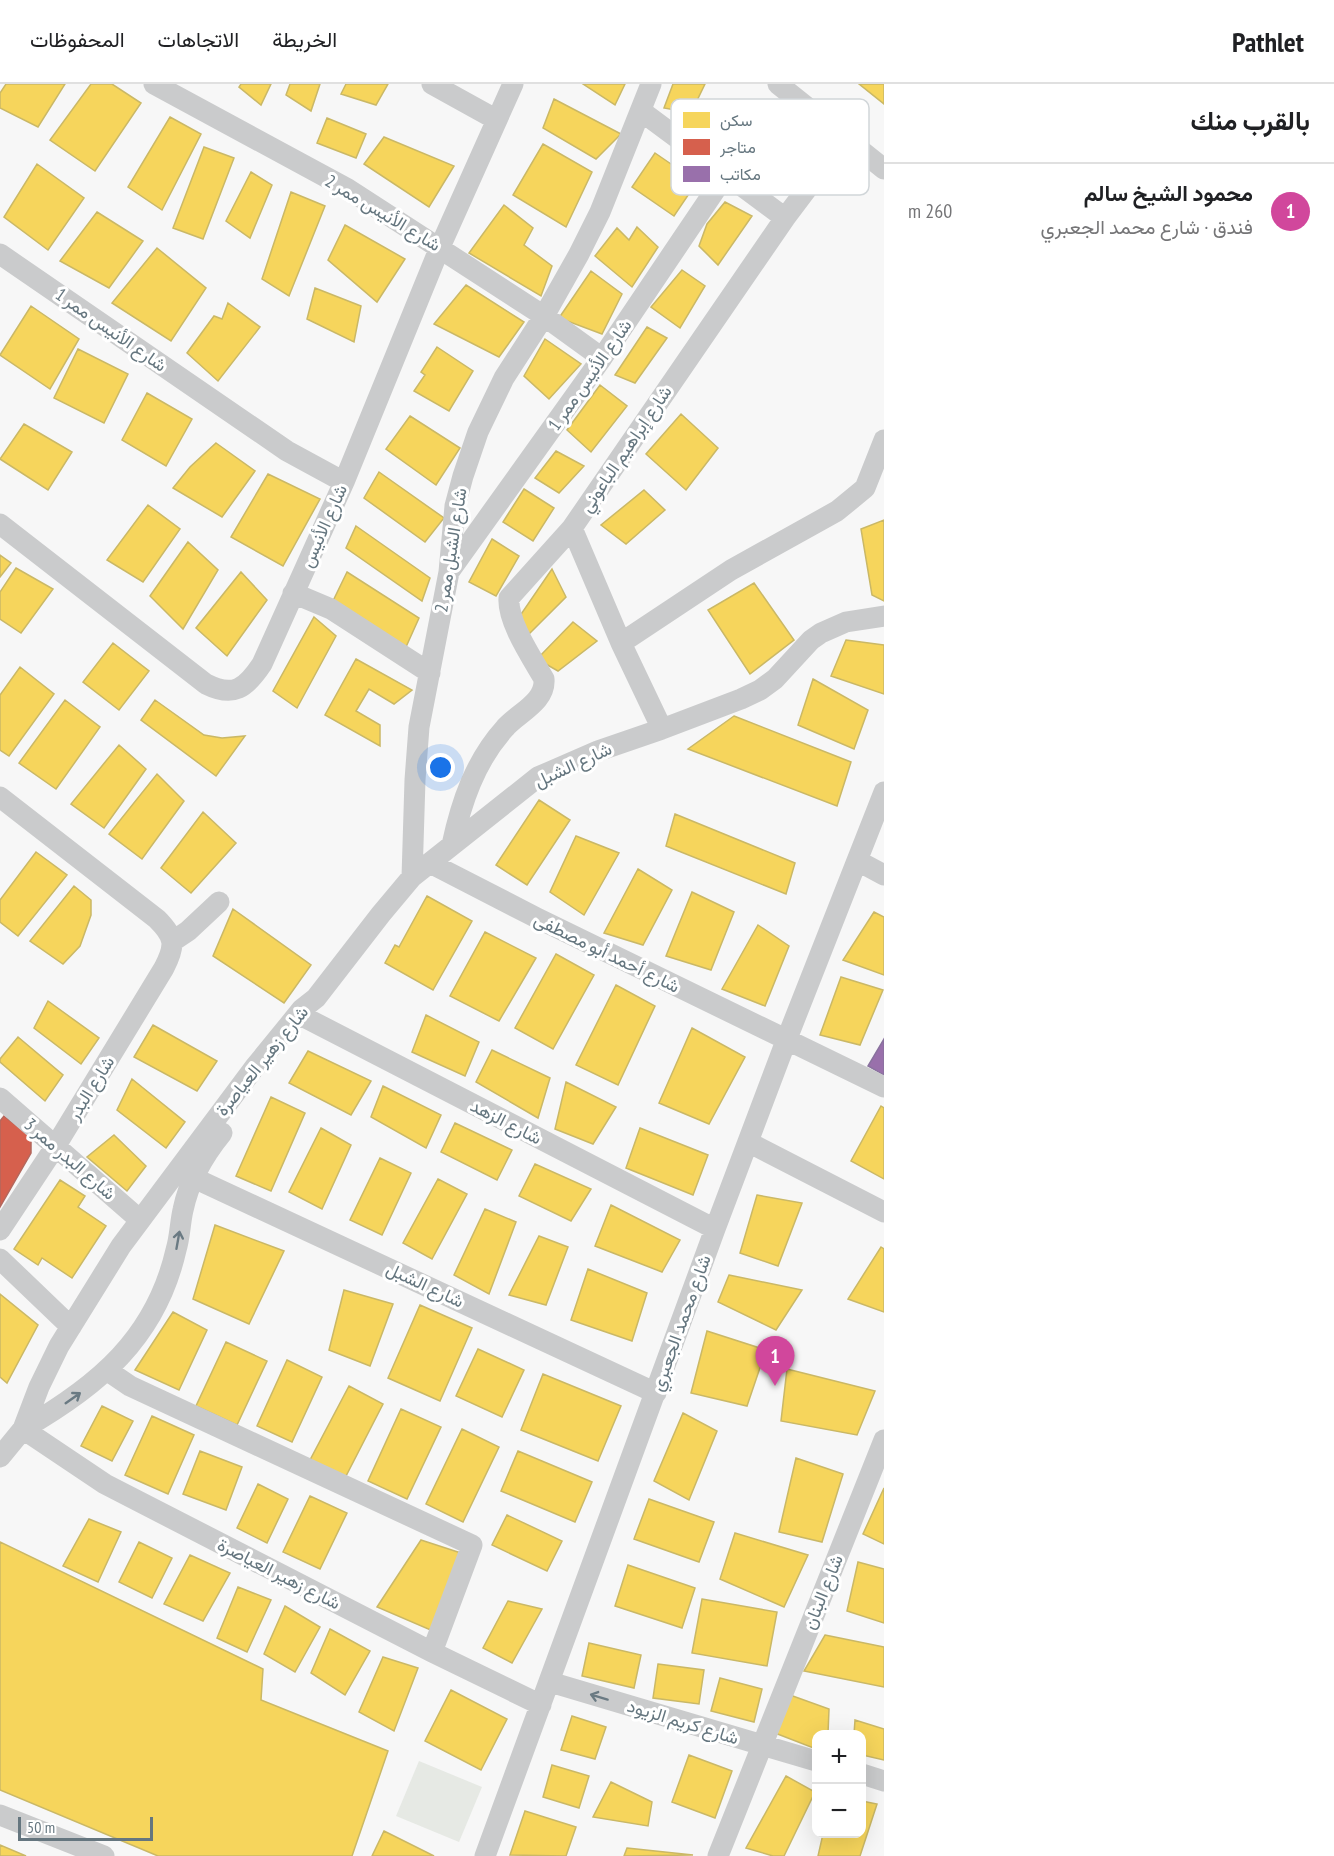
<!DOCTYPE html>
<html lang="ar">
<meta charset="utf-8">
<style>
:root{--surface:#fff;--page:#f2f2f2;--text:#202124;--muted:#757577;--line:#e0e0e0;--accent:#0f766e}
body{margin:0;font-family:"PT Sans Narrow",Vazirmatn,sans-serif;background:var(--page);color:var(--text);direction:rtl}
.controls{position:absolute;right:18px;bottom:18px;display:grid;overflow:hidden;border-radius:12px;box-shadow:0 6px 24px #0002}
.controls button{width:54px;height:54px;display:grid;place-items:center;padding:0;border:0;border-bottom:2px solid var(--line);background:var(--surface);color:var(--text);font:30px sans-serif}
.scale{position:absolute;left:18px;bottom:15px;width:135px;box-sizing:border-box;padding-left:6px;border:3px solid #65767f;border-top:0;font-size:16px;line-height:21px;white-space:nowrap;color:#65767f;-webkit-text-stroke:4px #fff;paint-order:stroke}
.you{position:absolute;left:441px;top:684px;width:21px;height:21px;margin:-15px;border:4px solid #fff;border-radius:50%;background:#1a73e8;box-shadow:0 0 0 9px #1a73e833}
.badge{display:grid;place-items:center;width:39px;height:39px;border-radius:50%;background:var(--accent);color:#fff;font-size:20px;font-weight:700}
.pin{position:absolute;translate:-50% -50px;filter:drop-shadow(0 2px 3px #0008)}
.pin::after{content:'';position:absolute;top:32px;width:21px;height:18px;background:inherit;clip-path:polygon(0 0,100% 0,50% 100%)}
.list{margin:0;padding:0;list-style:none}
h2{display:flex;justify-content:space-between;align-items:center;height:78px;margin:0;padding:0 24px;font-size:26px}
h2 small{font-size:20px;font-weight:400;color:var(--muted)}
.list li{display:grid;grid-template-columns:39px 1fr auto;gap:18px;align-items:center;box-sizing:border-box;height:96px;padding:0 24px;border-top:2px solid var(--line)}
.list b{display:block;font-size:22px;white-space:nowrap}
.list p{margin:0;font-size:20px;white-space:nowrap;color:var(--muted)}
.list em{font-size:20px;font-style:normal;color:var(--muted)}
.map{position:relative;flex:none;width:884px;height:1772px;overflow:hidden;direction:ltr}
header{display:flex;align-items:center;gap:36px;box-sizing:border-box;height:84px;padding:0 30px;background:var(--surface);border-bottom:2px solid var(--line)}
header strong{font-size:28px}
nav{display:flex;gap:33px;margin-inline-start:auto;font-size:21px}
main{display:flex}
aside{flex:1;background:var(--surface)}
.map>svg:first-child{display:block}
</style>
<header>
<strong>Pathlet</strong>
<nav><a>الخريطة</a><a>الاتجاهات</a><a>المحفوظات</a></nav>
</header>
<main>
<aside>
<h2>بالقرب منك<small></small></h2>
<ul class="list">
<li><span class="badge" style="background:#d1479c">1</span><div><b>محمود الشيخ سالم</b><p>فندق · شارع محمد الجعبري</p></div><em>260 m</em></li>
</ul>
</aside>
<div class="map">
<svg width="884" height="1772" viewBox="0 0 884 1772">
<rect width="100%" height="100%" fill="#f7f7f7"/>
<path fill="#e6e9e4" d="M419,1677L482,1703L459,1758L396,1732Z"/>
<path fill="#f6d55c" stroke="#cab866" stroke-width="1.5" d="M6,0H65L38,43L0,24V9Z
M91,0H112L141,19L95,87L50,56Z
M241,0H271L261,21L239,3Z
M290,0H320L311,27L286,11Z
M346,0H388L376,21L341,10Z
M583,0H625L615,21Z
M673,0H705L691,29L664,24Z
M859,0H884V20Z
M554,15L621,50L596,75L543,44Z
M170,33L201,50L162,126L128,103Z
M327,34L366,50L356,74L317,59Z
M384,53L454,82L429,123L364,80Z
M543,60L592,88L566,143L513,111Z
M204,63L234,74L203,155L173,144Z
M655,69L697,98L674,132L632,103Z
M37,80L84,114L48,166L4,133Z
M251,88L272,101L250,154L226,137Z
M291,108L325,122L289,212L262,195Z
M725,118L752,132L718,181L699,162L707,140Z
M504,121L533,144L524,161L552,182L541,212L469,169Z
M97,128L143,157L109,204L60,177Z
M345,141L405,175L377,218L328,176Z
M637,143L658,163L632,203L595,172L617,144L629,156Z
M157,164L206,204L171,257L112,219Z
M682,186L705,202L680,244L651,223Z
M591,187L622,210L602,250L559,234Z
M466,201L524,238L499,273L434,240Z
M315,204L361,222L354,258L307,235Z
M228,219L260,243L218,297L187,269L214,232L222,235Z
M31,222L79,255L50,305L0,271Z
M647,243L667,254L635,299L615,291Z
M545,255L581,280L549,315L524,292Z
M437,263L473,287L449,327L414,307L425,291L421,288Z
M78,265L128,290L104,339L54,314Z
M600,301L627,322L591,368L567,346Z
M147,309L192,335L166,382L122,356Z
M681,330L718,364L686,406L646,370Z
M410,332L460,364L436,401L386,365Z
M24,340L72,368L48,406L0,375Z
M216,359L255,387L222,433L173,404L190,383Z
M556,367L584,382L559,409L535,394Z
M379,388L444,434L425,458L364,414Z
M268,390L320,415L283,482L231,453Z
M524,405L554,424L533,457L503,438Z
M644,406L665,426L626,460L601,441Z
M148,421L180,445L143,498L107,476Z
M884,436V517L872,511L861,445Z
M356,442L430,494L422,517L346,464Z
M492,455L519,472L496,512L469,498Z
M188,458L218,486L183,545L150,512Z
M0,471L11,479L0,493Z
M16,484L53,505L21,549L0,535V508Z
M552,485L566,513L525,554L517,536Z
M241,488L267,516L227,572L196,544Z
M347,488L419,534L406,563L332,519Z
M754,499L794,556L750,590L708,526Z
M314,533L336,552L297,624L273,607Z
M573,538L597,557L558,587L537,575Z
M846,556L884,561V610L831,592Z
M113,559L149,587L119,626L83,598Z
M356,575L412,606L394,620L369,605L356,627L380,641V662L325,631Z
M20,583L54,610L9,672L0,666V611Z
M813,595L868,626L854,665L798,641Z
M65,616L100,643L56,705L19,679Z
M155,616L204,651L222,654L245,652L216,692L141,636Z
M734,632L851,678L837,722L688,665Z
M119,661L146,685L104,744L71,720Z
M157,690L184,717L142,775L109,750Z
M539,716L570,736L527,801L496,781Z
M203,728L236,759L191,809L161,784Z
M675,730L795,779L786,810L666,762Z
M576,752L619,769L584,831L550,808Z
M36,768L67,791L18,852L0,838V816Z
M638,785L672,806L643,861L604,849Z
M74,802L91,816V831L80,862L63,880L30,857Z
M692,808L734,828L711,886L666,872Z
M427,812L472,837L433,906L385,879L395,861L399,863Z
M233,825L311,881L284,919L213,872Z
M874,828L884,833V891L843,876Z
M758,841L789,862L765,922L722,905Z
M485,848L536,874L499,937L450,912Z
M556,870L594,891L553,965L515,944Z
M841,893L883,906L860,961L820,951Z
M616,901L655,922L618,1001L576,981Z
M48,917L99,954L81,980L34,944Z
M426,931L479,958L465,992L412,968Z
M153,941L217,977L197,1007L134,973Z
M692,944L745,973L709,1040L659,1019Z
M18,953L63,991L45,1017L0,978V975Z
M492,966L550,994L538,1034L476,998Z
M308,967L371,997L351,1031L289,999Z
M132,995L185,1038L166,1064L117,1026Z
M566,998L616,1023L593,1060L555,1045Z
M383,1002L441,1031L426,1064L371,1033Z
M271,1013L305,1029L271,1107L236,1092Z
M881,1022L884,1024V1095L851,1077Z
M455,1039L512,1066L497,1096L441,1068Z
M321,1044L351,1061L322,1125L289,1108Z
M640,1044L708,1071L693,1111L626,1084Z
M114,1051L146,1082L127,1107L87,1073Z
M380,1074L411,1089L382,1151L350,1136Z
M535,1080L591,1105L571,1137L519,1112Z
M438,1095L467,1110L432,1175L403,1159Z
M60,1096L85,1112L78,1123L106,1142L72,1194L42,1174L38,1181L14,1165Z
M757,1111L802,1119L778,1182L740,1169Z
M611,1121L680,1156L662,1188L595,1162Z
M485,1125L516,1138L489,1210L454,1191Z
M215,1141L284,1167L249,1240L193,1215Z
M539,1152L568,1163L546,1221L509,1211Z
M881,1163L884,1165V1228L848,1215Z
M588,1185L647,1209L632,1257L571,1236Z
M729,1191L802,1206L776,1246L718,1218Z
M344,1206L393,1220L370,1282L329,1266Z
M0,1210L38,1241L7,1299L0,1293Z
M420,1221L472,1244L440,1317L388,1294Z
M173,1228L207,1246L179,1306L135,1286Z
M707,1247L766,1266L747,1322L691,1309Z
M226,1258L267,1277L237,1341L196,1322Z
M478,1265L524,1286L502,1333L456,1312Z
M287,1276L322,1293L292,1358L257,1342Z
M787,1285L875,1307L857,1351L781,1337Z
M543,1290L621,1322L598,1377L521,1346Z
M349,1302L383,1320L345,1394L310,1376Z
M102,1322L133,1337L112,1377L81,1362Z
M401,1325L441,1343L407,1415L368,1397Z
M683,1329L717,1347L689,1416L654,1397Z
M152,1332L194,1351L168,1410L125,1391Z
M462,1345L499,1363L463,1438L426,1420Z
M200,1367L242,1383L226,1426L183,1410Z
M518,1367L592,1398L575,1438L501,1407Z
M796,1374L843,1390L822,1458L779,1448Z
M258,1400L288,1415L267,1459L237,1444Z
M884,1404V1460L863,1450Z
M310,1412L347,1429L320,1485L283,1468Z
M649,1415L714,1438L699,1478L634,1455Z
M507,1431L562,1457L547,1487L492,1461Z
M89,1435L121,1448L98,1498L63,1482Z
M735,1449L808,1471L784,1523L720,1495Z
M421,1456L464,1470L433,1547L377,1523Z
M0,1458L263,1585L261,1616L388,1667L352,1772H158L0,1706Z
M139,1458L172,1474L152,1514L119,1498Z
M190,1471L230,1489L203,1537L164,1520Z
M858,1478L884,1485V1539L847,1527Z
M628,1481L695,1504L682,1544L615,1522Z
M238,1503L271,1516L247,1568L217,1554Z
M702,1515L777,1528L767,1582L692,1569Z
M508,1517L542,1525L512,1579L483,1564Z
M285,1522L320,1543L295,1588L264,1570Z
M330,1545L370,1567L345,1611L311,1589Z
M825,1551L884,1563V1603L804,1587Z
M589,1559L641,1571L634,1604L582,1592Z
M383,1573L418,1584L394,1647L359,1628Z
M658,1580L704,1586L699,1620L653,1614Z
M720,1594L762,1605L754,1638L711,1627Z
M451,1606L507,1635L481,1686L425,1657Z
M790,1611L829,1625L828,1650H816V1665L775,1649Z
M572,1632L606,1643L595,1675L561,1666Z
M855,1636L884,1645V1676L862,1671V1650H854Z
M689,1671L732,1687L715,1734L672,1718Z
M552,1681L589,1692L579,1724L543,1713Z
M786,1692L815,1708L784,1772H773L746,1764Z
M611,1698L652,1718L648,1742L593,1733Z
M862,1717L877,1720L860,1772H818L823,1750H862Z
M525,1727L576,1743L566,1772L510,1771Z
M384,1747L434,1772H372Z
M0,1761L26,1772H0Z
M627,1764L693,1771L624,1772Z"/>
<path fill="#d6604d" stroke="#b4675c" stroke-width="1.5" d="M4,1032L31,1053V1069L0,1123V1037Z"/>
<path fill="#9970ab" stroke="#89729e" stroke-width="1.5" d="M884,955V991L868,982Z"/>
<g fill="none" stroke-linecap="round" stroke-linejoin="round">
<path stroke="#cacbcc" stroke-width="21" d="M154,0L348,105L544,232L602,274
M432,0L497,36
M778,0L884,85
M641,27L785,134
M0,170L287,367L344,398
M0,440L206,600C234,614 246,604 262,580L344,398L440,163L513,0
M449,488L602,274L726,90
M293,509L331,525L430,589
M621,559L731,486L837,427L865,404L884,356
M662,645L621,559L572,444L785,134L846,53
M0,713L157,835C175,853 176,861 164,884L55,1063L0,1146
M452,761C461,719 475,677 505,644C518,629 546,618 544,595C532,574 507,537 509,514L572,444
M858,777L884,791
M430,779L537,834L884,1003
M412,793L415,696L419,643L449,488L455,422L463,392L478,348L504,294L544,232L579,170L600,128L651,0
M173,857L188,847L219,818
M298,930L715,1145
M0,1014L140,1136
M222,1049C204,1071 189,1097 183,1126C180,1139 180,1153 176,1166C156,1254 98,1302 23,1345L105,1400L432,1568L541,1621
M748,1058L884,1128
M194,1094L656,1309
M0,1175L71,1243
M108,1287L130,1302L472,1461L432,1568
M0,1373L23,1345L39,1303L59,1262L121,1162L254,984L302,925L316,914L381,830L412,793L538,693L598,667L662,645L741,615L760,606L775,595L811,556L821,549L846,538L884,532
M550,1598L816,1677
M862,1690L884,1697
M0,1731L104,1772
M485,1772L715,1145L786,957L884,708
M718,1772L884,1356"/>
</g>
<defs><path id="oneway-shaft" d="M-6 0H5M1.5-3L5.5 0L1.5 3" fill="none" stroke-width="1.6" stroke-linecap="round" stroke-linejoin="round" transform="scale(1.5)"/></defs>
<g stroke="#6a7a83">
<use href="#oneway-shaft" transform="translate(178 1156) rotate(-80)"/>
<use href="#oneway-shaft" transform="translate(73 1314) rotate(-35)"/>
<use href="#oneway-shaft" transform="translate(599 1613) rotate(-163)"/>
</g>
<g text-anchor="middle" stroke-width="6" stroke-linejoin="round" paint-order="stroke">
<g font-size="18" fill="#65767f" stroke="#fff">
<text transform="translate(383 129) rotate(31)" y="6">شارع الأنيس ممر 2</text>
<text transform="translate(111 246) rotate(35)" y="6">شارع الأنيس ممر 1</text>
<text transform="translate(590 291) rotate(-55)" y="6">شارع الأنيس ممر 1</text>
<text transform="translate(626 365) rotate(-56)" y="6">شارع إبراهيم الباعوني</text>
<text transform="translate(324 442) rotate(-66)" y="6">شارع الأنيس</text>
<text transform="translate(451 466) rotate(-81)" y="6">شارع الشبل ممر 2</text>
<text transform="translate(573 681) rotate(-25)" y="6">شارع الشبل</text>
<text transform="translate(607 869) rotate(26)" y="6">شارع أحمد أبو مصطفى</text>
<text transform="translate(262 977) rotate(-51)" y="6">شارع زهير العياصرة</text>
<text transform="translate(91 1004) rotate(-58)" y="6">شارع البدر</text>
<text transform="translate(506 1038) rotate(27)" y="6">شارع الزهد</text>
<text transform="translate(70 1075) rotate(41)" y="6">شارع البدر ممر 3</text>
<text transform="translate(425 1201) rotate(25)" y="6">شارع الشبل</text>
<text transform="translate(681 1239) rotate(-70)" y="6">شارع محمد الجعبري</text>
<text transform="translate(279 1490) rotate(27)" y="6">شارع زهير العياصرة</text>
<text transform="translate(823 1508) rotate(-68)" y="6">شارع البنان</text>
<text transform="translate(683 1638) rotate(17)" y="6">شارع كريم الزيود</text>
</g>
</g>
<rect x="671" y="15" width="198" height="96" rx="9" fill="#fff" stroke="#d1d6d9" stroke-width="1.5"/>
<rect x="683" y="28" width="27" height="16" fill="#f6d55c"/>
<rect x="683" y="55" width="27" height="16" fill="#d6604d"/>
<rect x="683" y="82" width="27" height="16" fill="#9970ab"/>
<g font-size="16" fill="#65767f">
<text x="720" y="42">سكن</text>
<text x="720" y="69">متاجر</text>
<text x="720" y="96">مكاتب</text>
</g>
</svg>
<div class="controls">
<button>+</button>
<button>−</button>
</div>
<div class="scale">50 m</div>
<div class="you"></div>
<div class="pin badge" style="left:775px;top:1302px;background:#d1479c">1</div>
</div>
</main>
